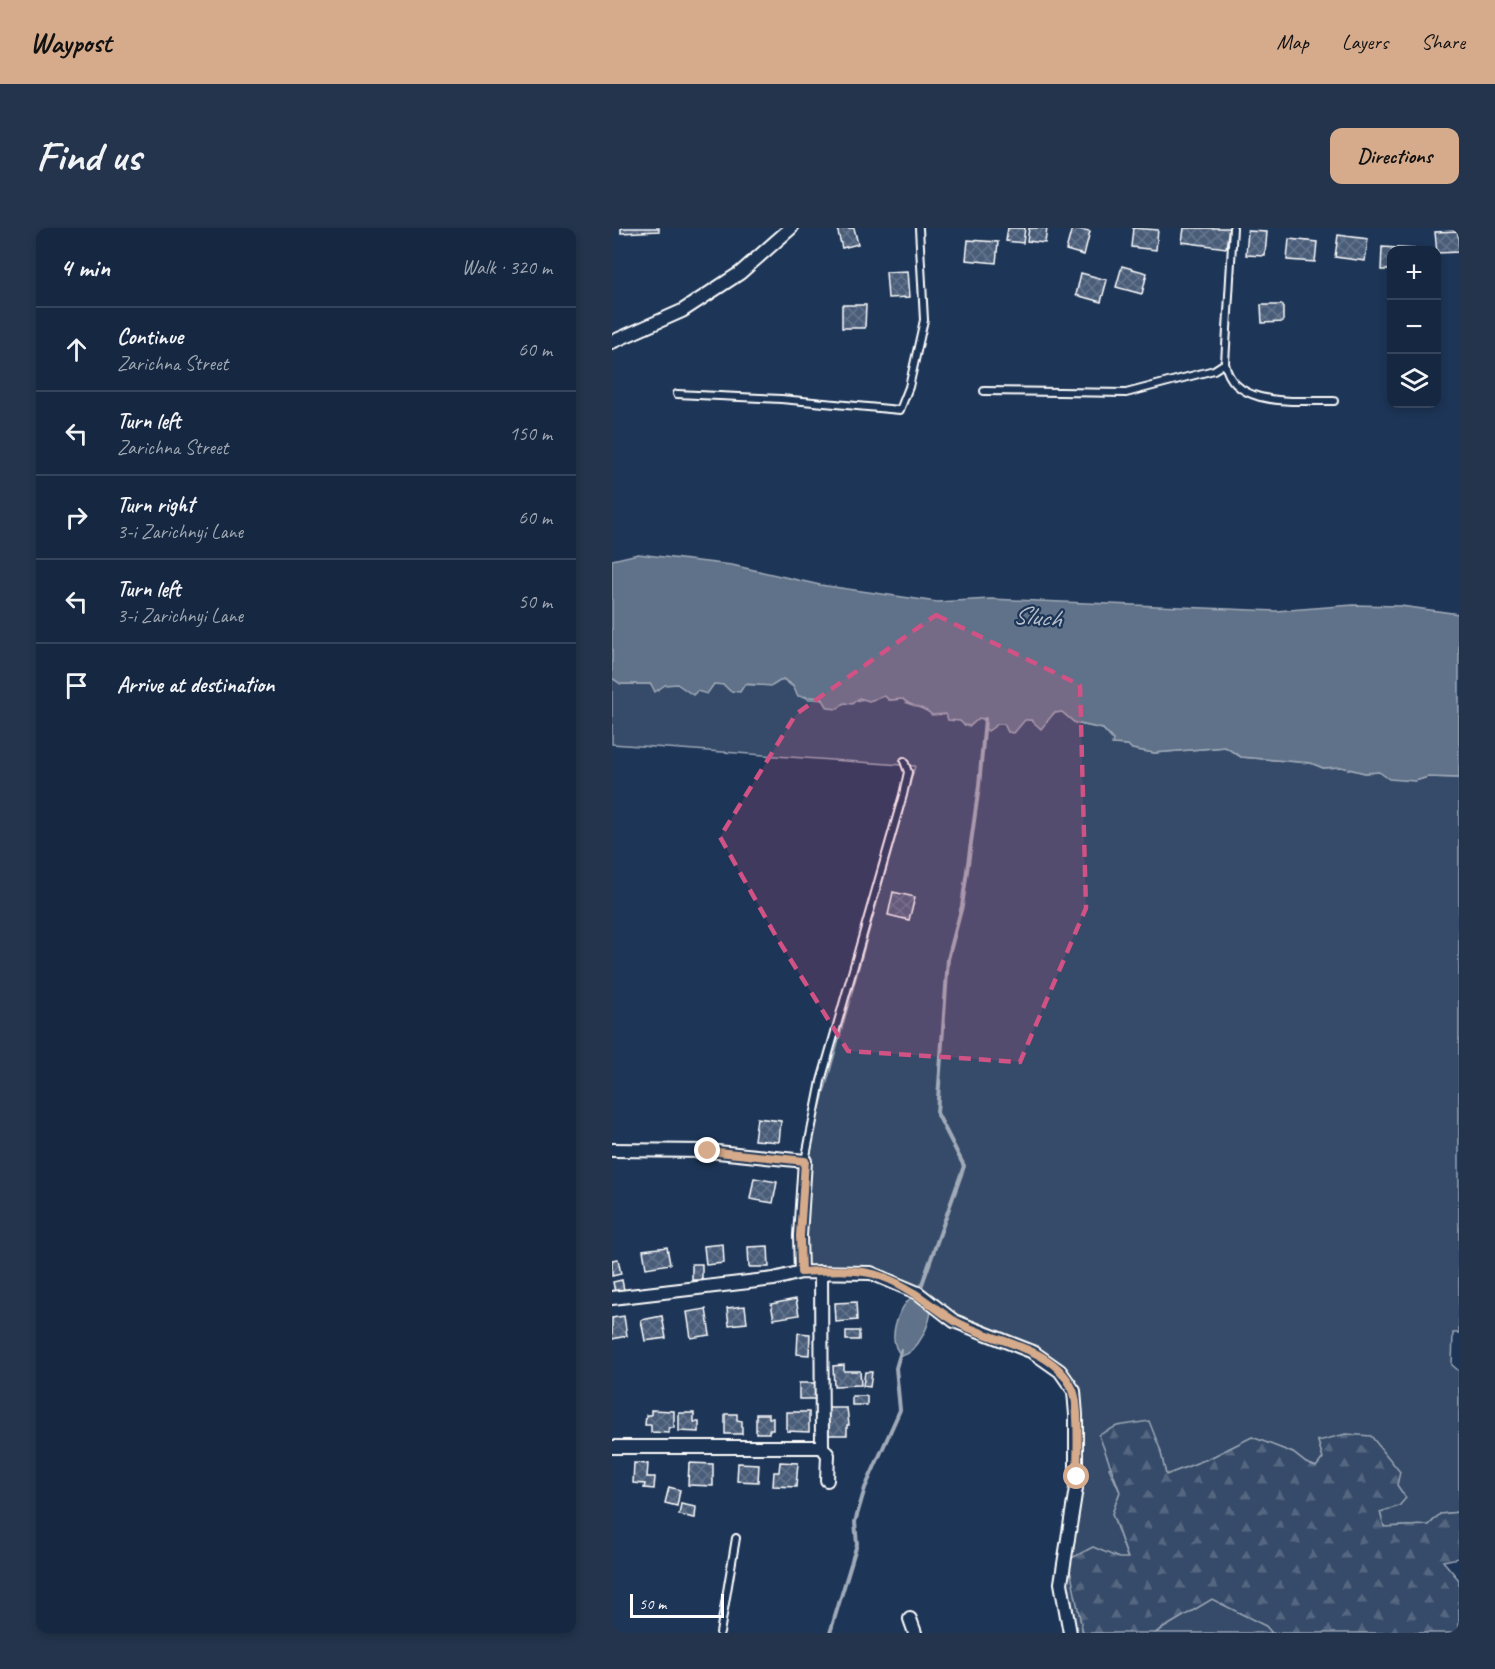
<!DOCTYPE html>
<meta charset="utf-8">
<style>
:root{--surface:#162841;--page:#23344c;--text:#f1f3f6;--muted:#9ea6b1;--line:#35445a;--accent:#d6ab8b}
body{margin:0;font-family:Caveat,sans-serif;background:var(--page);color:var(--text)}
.controls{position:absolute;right:18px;top:18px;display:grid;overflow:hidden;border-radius:12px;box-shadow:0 3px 9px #0003}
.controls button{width:54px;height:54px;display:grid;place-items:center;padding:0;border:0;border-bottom:2px solid var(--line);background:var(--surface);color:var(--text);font:30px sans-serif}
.scale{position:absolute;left:18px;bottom:15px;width:94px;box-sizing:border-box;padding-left:6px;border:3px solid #fff;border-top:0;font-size:16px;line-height:21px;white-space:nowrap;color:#fff;-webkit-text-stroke:4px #1d3557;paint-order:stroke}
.stop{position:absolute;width:18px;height:18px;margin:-14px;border:4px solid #d6ab8b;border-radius:50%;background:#fff}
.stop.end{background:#d6ab8b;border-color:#fff;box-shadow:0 2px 6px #0008}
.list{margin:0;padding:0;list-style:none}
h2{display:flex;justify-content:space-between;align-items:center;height:78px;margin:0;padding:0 24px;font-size:26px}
h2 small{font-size:20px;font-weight:400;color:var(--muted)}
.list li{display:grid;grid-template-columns:39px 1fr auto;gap:18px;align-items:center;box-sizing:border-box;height:84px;padding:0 24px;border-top:2px solid var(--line)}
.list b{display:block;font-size:22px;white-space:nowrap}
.list p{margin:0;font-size:20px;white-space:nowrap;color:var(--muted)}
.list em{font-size:20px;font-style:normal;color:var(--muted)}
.icon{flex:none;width:33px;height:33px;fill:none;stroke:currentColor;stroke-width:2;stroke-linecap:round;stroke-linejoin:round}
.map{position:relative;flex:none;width:847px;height:1405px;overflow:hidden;border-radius:12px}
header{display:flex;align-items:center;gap:36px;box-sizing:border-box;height:84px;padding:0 30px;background:var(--accent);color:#111}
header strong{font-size:28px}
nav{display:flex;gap:33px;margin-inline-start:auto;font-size:21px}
.intro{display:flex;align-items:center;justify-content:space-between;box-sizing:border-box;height:144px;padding:0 36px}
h1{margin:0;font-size:42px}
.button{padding:15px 27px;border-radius:12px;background:var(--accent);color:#111;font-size:21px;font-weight:700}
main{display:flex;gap:36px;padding:0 36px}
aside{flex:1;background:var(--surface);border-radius:12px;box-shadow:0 3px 9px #0003}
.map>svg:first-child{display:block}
</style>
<header>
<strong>Waypost</strong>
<nav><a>Map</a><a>Layers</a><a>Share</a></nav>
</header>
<div class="intro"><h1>Find us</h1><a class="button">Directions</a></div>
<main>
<aside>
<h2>4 min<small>Walk · 320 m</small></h2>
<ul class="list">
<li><svg class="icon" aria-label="ahead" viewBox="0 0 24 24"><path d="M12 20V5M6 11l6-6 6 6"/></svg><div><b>Continue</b><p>Zarichna Street</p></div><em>60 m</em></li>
<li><svg class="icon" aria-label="left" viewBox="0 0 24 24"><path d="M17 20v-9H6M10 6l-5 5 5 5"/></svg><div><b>Turn left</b><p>Zarichna Street</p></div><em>150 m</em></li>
<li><svg class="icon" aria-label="right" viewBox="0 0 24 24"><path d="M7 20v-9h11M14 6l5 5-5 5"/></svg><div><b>Turn right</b><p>3-i Zarichnyi Lane</p></div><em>60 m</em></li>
<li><svg class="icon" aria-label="left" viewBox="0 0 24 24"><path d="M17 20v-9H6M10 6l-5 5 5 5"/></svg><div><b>Turn left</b><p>3-i Zarichnyi Lane</p></div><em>50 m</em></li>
<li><svg class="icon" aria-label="arrive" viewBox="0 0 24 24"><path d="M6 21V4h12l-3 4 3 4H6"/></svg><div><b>Arrive at destination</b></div></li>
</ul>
</aside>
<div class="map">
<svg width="847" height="1405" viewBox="0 0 847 1405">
<defs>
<pattern id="forest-firs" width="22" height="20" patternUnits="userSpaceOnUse" patternTransform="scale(1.5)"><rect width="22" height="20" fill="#364b69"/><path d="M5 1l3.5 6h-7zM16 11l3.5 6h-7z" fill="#546680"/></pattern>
<pattern id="building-cross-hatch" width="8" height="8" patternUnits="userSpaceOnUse" patternTransform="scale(1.5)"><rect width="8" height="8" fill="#4a5d79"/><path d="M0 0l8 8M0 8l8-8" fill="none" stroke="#65758d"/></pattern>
</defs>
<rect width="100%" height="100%" fill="#1d3557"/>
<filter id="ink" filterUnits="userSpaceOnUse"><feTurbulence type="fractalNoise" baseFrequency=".0167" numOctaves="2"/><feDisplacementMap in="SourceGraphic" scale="12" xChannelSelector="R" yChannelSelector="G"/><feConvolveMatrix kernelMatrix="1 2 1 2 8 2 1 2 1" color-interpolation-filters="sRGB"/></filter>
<g filter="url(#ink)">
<path fill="#364b69" stroke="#9aa5b4" stroke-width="1.5" d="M0,450L9,456H66L85,463L102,456L148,457L171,451L196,471C209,470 218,474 230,475C242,475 261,467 273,468L277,472L291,471L295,475L335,486L358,498L367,490L393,496L396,500L413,491L431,495L442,485L450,484L463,495L491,501L501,512V516L517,517L520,521L543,525L614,519L629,529L699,535L711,540L729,539L753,545L768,544L803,553L816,549L847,550V1105H841L840,1137L847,1143V1284L828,1286L817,1297L772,1299L768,1284L787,1278L706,1213L711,1230L705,1239L694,1235L681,1225L640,1209L598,1230L554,1247L548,1221L497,1240L508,1264L500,1286L516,1331H507L481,1319L457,1332L471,1405H458L449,1355L464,1260L462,1163L448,1143L342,1093L280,1052L189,1044L193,933L303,538L0,516Z
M600,1371L654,1398L660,1405H543Z"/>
<path fill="url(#forest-firs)" stroke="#9aa5b4" stroke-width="1.5" d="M537,1193L548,1221L554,1247L598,1230L640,1209L681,1225L694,1235L704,1239L711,1230L706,1213L734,1206L759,1208L788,1244L785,1257L794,1270L787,1278L768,1284L772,1299L817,1297L828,1286L847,1284V1330L831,1333L847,1352V1405H660L654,1398L600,1371L543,1405H471L456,1332L481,1319L507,1330H516L500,1286L508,1264L487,1207L505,1198Z"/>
<path fill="#617289" stroke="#a0aab8" stroke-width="1.5" d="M26,326L120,337L208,357L325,374L378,371L664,383L741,377L789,378L847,386V550L816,549L803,553L777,551L767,544L753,545L729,539L711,540L699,535L629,529L613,519L542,525L520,521L516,517L500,516L501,512L491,501L463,495L450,484L442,485L429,501L419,492H413L402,505L396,504L392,496H386L376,503L372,499V491L367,490L358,498L352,497L348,493L336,492L334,486L320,487C312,478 299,480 291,471L277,472L273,468L257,473L247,470L240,476L232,475L226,481L216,480L210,470L186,468L181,457L171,451L160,458L133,456L128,464L118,463L112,457L102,456L95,466L85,463L81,467L65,456L53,457L43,464L39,456H9L0,450V332Z
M302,1067L319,1080C319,1095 306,1124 290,1128C273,1112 286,1079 302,1067Z"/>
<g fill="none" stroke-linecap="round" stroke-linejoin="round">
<path stroke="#a0aab8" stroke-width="4" d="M309,1059L352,938L325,885L336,731L350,678L367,558L373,491
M218,1405L245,1316L243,1294L253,1260L288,1182L284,1140L289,1123"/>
</g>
<path fill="url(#building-cross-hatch)" stroke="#fff" stroke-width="1.5" d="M9,0H47V3L9,5Z
M225,0H242L246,16L230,20Z
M396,0H413L411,15L394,13Z
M417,0H435L433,15L415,13Z
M460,0L478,3L472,27L454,22Z
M521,0L546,2L544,22L519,19Z
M572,0H617L614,20L570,14Z
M636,3L655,4L653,28L634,27Z
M846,3L847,24L825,25L823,4Z
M726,7L756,11L753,33L723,29Z
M677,11L705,14L703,34L675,32Z
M356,12L386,14L384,35L354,32Z
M770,19L803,21V22H780V42H769Z
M510,38L535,45L530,66L504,59Z
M296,43L298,69L276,70L274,44Z
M469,45L495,52L489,74L464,67Z
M230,77H254L253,100H230Z
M649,77H671V94L650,95Z
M281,664L303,669L297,692L276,687Z
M145,890L169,893L167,914L142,912Z
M142,950L165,954L161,975L138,971Z
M111,1016L112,1035L94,1037L92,1018Z
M156,1018L157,1039H137L136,1019Z
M55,1019L58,1036L34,1040L31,1022Z
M6,1031L9,1046L0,1048V1032Z
M80,1036H90V1052H80Z
M10,1052L13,1067L4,1069L1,1054Z
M184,1071L187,1087L162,1091L159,1076Z
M244,1074L245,1092L224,1094L223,1075Z
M133,1078L135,1095L117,1097L115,1080Z
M94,1081L98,1107L79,1110L75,1084Z
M12,1088L15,1108L0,1111V1090Z
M50,1088L54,1110L33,1113L29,1092Z
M234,1103H247V1112H234Z
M186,1105L198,1106L197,1127L185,1126Z
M232,1137V1143H248L249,1157L222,1158L221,1138Z
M253,1144H260L258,1159L251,1158Z
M187,1155H204V1171H187Z
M240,1168H255V1177H240Z
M213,1180H235L237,1197H235V1207H214Z
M39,1182L62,1183V1200H57V1205L39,1204V1197H33L34,1187H39Z
M175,1184H197V1204L175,1203Z
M67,1185H82V1194H87V1204L67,1203Z
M113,1186H125V1192L130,1193V1206H113Z
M144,1186H157V1190H161V1202H157V1205H144Z
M168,1234L186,1235L184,1259L161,1258L162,1244H167Z
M22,1235L36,1236L35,1249H43L42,1261L32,1260L33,1256L21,1255Z
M77,1235L101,1236V1258L76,1257Z
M126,1235L147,1236L146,1254L125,1253Z
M57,1259L68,1262L65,1278L53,1275Z
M69,1276L84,1279L83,1290L67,1287Z"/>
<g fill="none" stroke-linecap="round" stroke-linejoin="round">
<defs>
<path id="service" d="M613,135C621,181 687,172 722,173
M372,163L514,165L602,142L613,135L621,0
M65,166L169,171L288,182L297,159L312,92L307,0
M193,933L209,853L291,567L296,544L292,533
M108,1405L124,1310"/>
<path id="minor" d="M0,114L70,83L128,45L179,0
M0,922L96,923L193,933L188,1008L189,1044
M209,1044L210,1219
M0,1070L162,1051L189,1044L259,1045L306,1065L342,1093L421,1124L448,1143L462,1163L464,1187V1260L449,1355L458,1405
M0,1219H210L216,1227L215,1252
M298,1391L303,1405"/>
</defs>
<use href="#service" stroke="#fff" stroke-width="10"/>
<use href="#minor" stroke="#fff" stroke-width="16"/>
<use href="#service" stroke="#1d3557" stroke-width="6"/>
<use href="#minor" stroke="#1d3557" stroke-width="12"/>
</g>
</g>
<g fill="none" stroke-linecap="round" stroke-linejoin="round" filter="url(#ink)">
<path stroke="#d6ab8b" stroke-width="8" d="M96,923L193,933L188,1008L189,1044C213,1043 239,1040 262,1046C296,1056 313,1074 341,1092C379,1115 441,1116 461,1162C468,1179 465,1229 465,1249"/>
</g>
<path fill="#d15284" fill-opacity="0.2" stroke="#d15284" stroke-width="4.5" stroke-dasharray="12 8" stroke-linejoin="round" d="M324,387L468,457L474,680L408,834L236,823L165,710L108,609L184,486Z"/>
<g text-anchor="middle" stroke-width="4.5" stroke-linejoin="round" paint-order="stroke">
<g font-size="26" font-style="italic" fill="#b8c0ca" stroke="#1d3557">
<text transform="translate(425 388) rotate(5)" y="9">Sluch</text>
</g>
</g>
</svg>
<div class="controls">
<button>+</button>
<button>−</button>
<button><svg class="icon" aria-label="layers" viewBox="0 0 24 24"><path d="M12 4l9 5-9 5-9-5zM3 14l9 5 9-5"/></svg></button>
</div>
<div class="scale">50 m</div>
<div class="stop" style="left:465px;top:1249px"></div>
<div class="stop end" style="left:96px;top:923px"></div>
</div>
</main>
